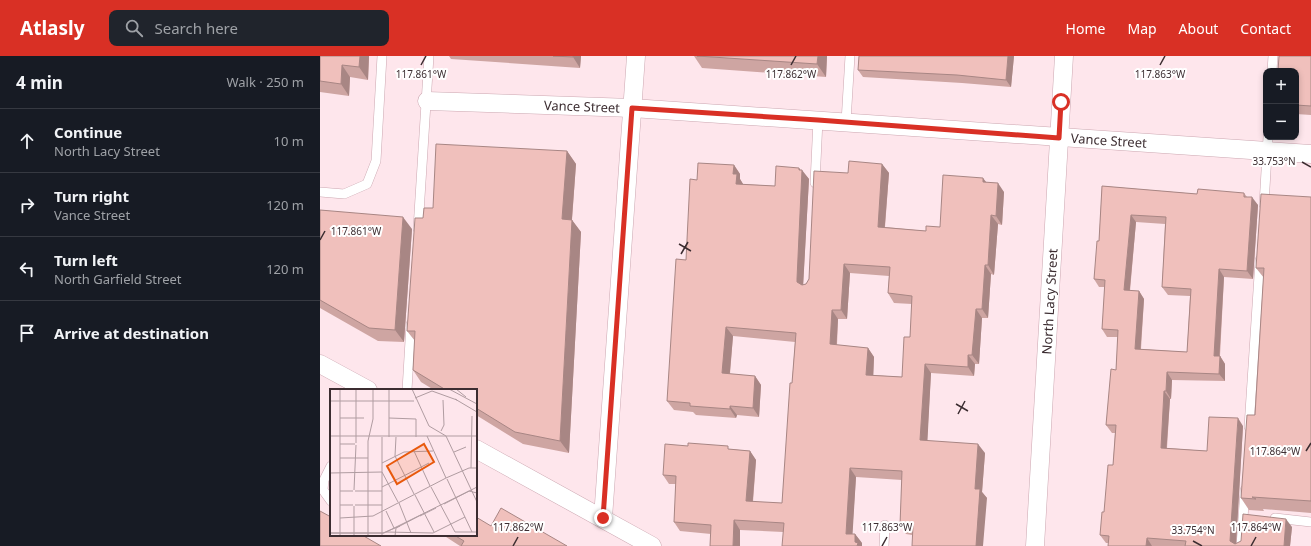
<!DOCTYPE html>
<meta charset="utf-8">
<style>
:root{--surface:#171b24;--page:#20242c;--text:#f1f3f6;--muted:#9ea1a6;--line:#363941;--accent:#d93025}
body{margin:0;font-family:"Noto Sans",sans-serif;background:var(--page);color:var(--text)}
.controls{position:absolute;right:12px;top:12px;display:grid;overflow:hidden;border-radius:8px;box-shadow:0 2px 6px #0003}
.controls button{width:36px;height:36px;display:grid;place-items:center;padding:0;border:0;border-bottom:1px solid var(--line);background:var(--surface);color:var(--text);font:20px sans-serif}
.stop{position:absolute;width:12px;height:12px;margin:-9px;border:3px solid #d93025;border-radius:50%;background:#fff}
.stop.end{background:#d93025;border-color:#fff;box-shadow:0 1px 4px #0008}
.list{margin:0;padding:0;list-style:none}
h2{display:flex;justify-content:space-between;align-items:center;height:52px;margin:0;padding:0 16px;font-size:17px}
h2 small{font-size:13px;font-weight:400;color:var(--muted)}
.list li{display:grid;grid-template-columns:26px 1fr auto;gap:12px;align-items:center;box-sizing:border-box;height:64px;padding:0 16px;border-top:1px solid var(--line)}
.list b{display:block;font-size:15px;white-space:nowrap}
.list p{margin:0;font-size:13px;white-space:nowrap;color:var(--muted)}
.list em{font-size:13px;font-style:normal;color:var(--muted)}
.icon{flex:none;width:22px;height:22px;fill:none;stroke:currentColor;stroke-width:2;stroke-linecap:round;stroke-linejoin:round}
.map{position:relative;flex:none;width:991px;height:490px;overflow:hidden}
header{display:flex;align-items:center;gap:24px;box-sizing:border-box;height:56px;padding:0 20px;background:var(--accent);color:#fff}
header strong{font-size:19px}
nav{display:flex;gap:22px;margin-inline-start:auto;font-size:14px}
.search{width:280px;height:36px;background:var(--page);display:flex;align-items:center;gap:10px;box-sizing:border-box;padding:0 14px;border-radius:8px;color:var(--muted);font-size:15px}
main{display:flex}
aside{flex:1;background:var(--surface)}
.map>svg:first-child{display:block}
</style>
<header>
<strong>Atlasly</strong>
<div class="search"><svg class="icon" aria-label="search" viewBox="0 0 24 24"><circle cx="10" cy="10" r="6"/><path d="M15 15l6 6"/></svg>Search here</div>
<nav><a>Home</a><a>Map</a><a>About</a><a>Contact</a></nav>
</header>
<main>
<aside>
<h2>4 min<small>Walk · 250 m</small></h2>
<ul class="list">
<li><svg class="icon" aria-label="ahead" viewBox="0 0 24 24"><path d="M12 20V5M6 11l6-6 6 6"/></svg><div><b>Continue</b><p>North Lacy Street</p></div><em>10 m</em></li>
<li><svg class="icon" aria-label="right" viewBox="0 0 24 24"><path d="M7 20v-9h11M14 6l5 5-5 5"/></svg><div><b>Turn right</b><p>Vance Street</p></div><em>120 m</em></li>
<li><svg class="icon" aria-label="left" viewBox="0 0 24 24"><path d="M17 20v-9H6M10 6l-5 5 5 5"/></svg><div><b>Turn left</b><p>North Garfield Street</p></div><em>120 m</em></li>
<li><svg class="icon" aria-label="arrive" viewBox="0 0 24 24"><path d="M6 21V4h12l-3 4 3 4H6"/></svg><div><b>Arrive at destination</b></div></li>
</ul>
</aside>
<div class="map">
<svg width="991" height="490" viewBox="0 0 991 490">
<rect width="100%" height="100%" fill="#fee6ec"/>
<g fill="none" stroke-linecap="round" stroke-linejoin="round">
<defs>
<path id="lane" d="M952,15L953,0
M526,66L530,0
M495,127L498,64
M0,136L24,138L47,128L56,105L62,0
M944,149L948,81
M98,173L109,0
M87,334L91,268
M929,371L940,204
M11,410L4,424L3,434L11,445
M955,462L991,466
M564,490L565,469
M921,490L925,434"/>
<g id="street">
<path id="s1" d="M107,45L312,52L991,98"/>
<path d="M0,308L48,334"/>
<path d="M156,393L332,490"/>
<path d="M283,462L316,0"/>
<path id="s2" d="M715,490L744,0"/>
</g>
</defs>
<use href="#lane" stroke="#cca7b1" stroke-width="10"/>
<use href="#street" stroke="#cca7b1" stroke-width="19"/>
<use href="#lane" stroke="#fff" stroke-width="9"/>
<use href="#street" stroke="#fff" stroke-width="18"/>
</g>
<path fill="#cea5a2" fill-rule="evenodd" d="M0,0H49L48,24L30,21L29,40L0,36Z
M129,0H261L260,12L131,3Z
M374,0H507L506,21L382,12Z
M539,0H694L691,31L642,27L543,21L538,14Z
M991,0V59L976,58V15Z
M247,95L256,108L252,164L261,176L249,397L203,388L156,359V334H114L101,326L93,314L95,285L87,275L103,162L113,152Z
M562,108L569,117L565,171L606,175L620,171L667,127L684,136L682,169L678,168L674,219L671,218L668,262H662L659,308H655L654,320L611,317L607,385L665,397L662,436L667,442L592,479L586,478L580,469L582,424L536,421L532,478H535L542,487L463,476L420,474V490H390L391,478L360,475L354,466L356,428H349L343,419L410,393L430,395L436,404L433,446L462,447L472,327L475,286L413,280L410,318L435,320L441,329L439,361L417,359L416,362L376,359L373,356L354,354L347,345L377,124L414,109L420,118V123L423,128L455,130L481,114L489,123L483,229L486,228L489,223L528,117ZM530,217L569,220L568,237L574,247L592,248L590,281L582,321L553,319L554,301L548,292L517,289L518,263H527Z
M782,130L877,138L924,137L927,141L938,149L933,223L904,221L900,300L905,308V325L852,324L851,343H850L847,392L887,395L923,370L916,488L972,471L970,490H788L789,487H786L780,479L793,409L795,377H792L786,369L796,314L798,281H787L782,273L785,231H779L774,223L779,185ZM816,166L845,168L842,231L848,239L870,240L867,296L821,293L824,243L819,235H810Z
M991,141V457L943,453L944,455L929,454L921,442L935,359L944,222L936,212Z
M0,154L92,173L84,286L58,285L0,252Z
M171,470L247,490H140L123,479H156Z"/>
<path fill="#a88684" d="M40,0H49L48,24L39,11Z
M253,0H261L260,12L253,1Z
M498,0H507L506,21L497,8Z
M688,0H694L691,31L686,24Z
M22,9L30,21L29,40L21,28Z
M247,95L256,108L251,175L242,163Z
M562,108L569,117L564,180L558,171Z
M414,109L420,118V123L423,128V137L416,128L413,118Z
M479,112L482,116V114L489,123L483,232L477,226V223Z
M663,122L670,131L663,126Z
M678,127L684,136L682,169L676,160Z
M932,141L938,149L933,223L927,215Z
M671,159L678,168L674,219L668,209Z
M811,159L816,166L809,242L804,234Z
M83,161L92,173L84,286L75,274Z
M252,164L261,176L249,397L240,385Z
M524,208L530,217L527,263L521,254Z
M665,209L671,218L668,262L662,253Z
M899,213L904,221L899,307L894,300Z
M819,235L824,243L820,300L815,293Z
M656,253L662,262L659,308L652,299Z
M512,254L518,263L516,297L510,288Z
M406,271L413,280L409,326L402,317Z
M548,292L554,301L553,328L546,319Z
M648,299L655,308L654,320L648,311Z
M900,300L905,308V325L899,318Z
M605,308L611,317L607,393L600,384Z
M847,316L852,324L851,343L846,335Z
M435,320L441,329L439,361L433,352Z
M844,335L850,343L846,399L841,392Z
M410,350L417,359L416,362L410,353Z
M918,362L923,370L916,490L910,485Z
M658,388L665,397L662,436L667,442L663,490H656L655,433Z
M430,395L436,404L432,454L426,445Z
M530,412L536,421L532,487L526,478Z
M966,463L972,471L970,490H964Z
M414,464L420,474V490H413Z
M535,478L542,487V490H537L535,486Z
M827,482L832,490H826Z"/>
<path fill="#f0c0bc" stroke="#a88684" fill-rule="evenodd" d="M0,0H40L39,11L22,9L21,28L0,25Z
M233,0H253V1Z
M377,0H498L497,8Z
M539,0H688L686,24L637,19L538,14Z
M959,0H991V50L976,49V15H958Z
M116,88L247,95L242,163L252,164L240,385L195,376L156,352V334H126L93,314L95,275H87L95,162H103L104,152H113Z
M529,105L562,108L558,171L606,175V170L620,171L623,119L663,122V126L678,127L676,160L671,159L668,209H665L662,253H656L652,299H648V311L605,308L600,384L658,388L655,433H660L656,490H592L593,470L580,469L582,415L530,412L526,478H535V486L538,487L537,490H462L464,467L414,464L413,490H390L391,469L354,466L356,420L343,419L345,388L368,390V387L408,390V393L430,395L426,445L462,447L470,327H472L476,277L406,271L402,317L435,320L433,352L410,350V353L370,350V347L347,345L356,203L366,204L370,123L377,124L378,107L414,109L413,118H417L416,128L455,130L456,110L479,112V114H482L477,223V226L482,229L486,228L489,223L494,115L528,117ZM524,208L570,211L568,237L592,240L590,281H584L582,321L546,319L548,292L510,288L512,254H521Z
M782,130L877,138L878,133L924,137V141H932L927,215L899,213L894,300H900L899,318L847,316L846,335H844L841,392L887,395L889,361L918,362L910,485L915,488L921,485L923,458L966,463L964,490H865L866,485L827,482L826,490H788L789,480L780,479L782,456H784L788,409H793L796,369H786L791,313L796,314L798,274L782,273L785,224L774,223L777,185H779ZM811,159L846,161L842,231L871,233L867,296L815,293L819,235L804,234Z
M941,138L991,141V445L932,441L936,443L921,442L927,359H935L936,342L944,212H936Z
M0,154L83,161L75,274L49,272L0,244Z
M181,452L247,490H141L144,485L134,479H156V461L171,470Z
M0,455L11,461V479H42L61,490H0Z"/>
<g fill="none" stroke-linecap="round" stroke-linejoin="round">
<path stroke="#d93025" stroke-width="5" d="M283,462L312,52L498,64L739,82L741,46"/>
</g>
<path fill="none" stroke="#3c2d31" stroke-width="1.5" d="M101,9L106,0M471,9L476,0M840,9L845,0M982,106L991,111M0,184L5,175M359,188L371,195M361,198L368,186M636,348L648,355M638,358L645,345M986,395L991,387M873,485L882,490M193,490L198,481M562,490L567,481M931,490L936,481"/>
<g text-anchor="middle" stroke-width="4" stroke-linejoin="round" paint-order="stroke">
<g font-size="13" fill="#3c2d31" stroke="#fff">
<text dy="5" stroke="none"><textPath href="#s1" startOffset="155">Vance Street</textPath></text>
<text dy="5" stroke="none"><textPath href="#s1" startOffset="683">Vance Street</textPath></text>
<text dy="5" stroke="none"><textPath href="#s2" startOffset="245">North Lacy Street</textPath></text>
</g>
</g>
<g transform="translate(10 333)">
<rect width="147" height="147" fill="#fee6ec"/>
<path fill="none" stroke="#b09ca1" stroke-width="1" d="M82,0L99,37L116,47L147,113M119,0L147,15M126,0L136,8M85,9L102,2L127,11M125,10L147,23M0,12H84M10,29H34M59,29L86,30V48M111,42L114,36L113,11M0,47H147M97,47L116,89M59,48V0M66,48L65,67L84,105M26,54V0M10,55H25M84,62L100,97M124,63L136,58M10,69H38M52,74L74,63L103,62M141,79L142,27M0,84L52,83L68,113M117,90L142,143M52,98L99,74M101,98L125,143M24,101L26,56M10,102H23M25,102H52M85,106L104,143M69,114L81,144M114,115L147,98M10,116H23M25,116H52M24,117V147M56,122L64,139M90,127L106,119M10,129L43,127L116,89L139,79H147M56,143L103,144L135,128M125,143H147M0,144H53L70,137M0,144H54L139,102L147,104M10,147V0M38,147V52L43,30V0M52,147V48M65,147L66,139L91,126"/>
<path fill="#e8590c" fill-opacity="0.15" stroke="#e8590c" stroke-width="2" d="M94,55L104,73L67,95L57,77Z"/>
<rect width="147" height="147" fill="none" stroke="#3c2d31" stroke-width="2"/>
</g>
<g font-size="10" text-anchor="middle" fill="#3c2d31" stroke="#fff" stroke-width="4" stroke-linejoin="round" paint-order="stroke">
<text x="101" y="22">117.861°W</text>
<text x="471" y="22">117.862°W</text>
<text x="840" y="22">117.863°W</text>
<text x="954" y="109">33.753°N</text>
<text x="36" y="179">117.861°W</text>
<text x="955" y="399">117.864°W</text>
<text x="198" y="475">117.862°W</text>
<text x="567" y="475">117.863°W</text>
<text x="936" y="475">117.864°W</text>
<text x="873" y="478">33.754°N</text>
</g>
</svg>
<div class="controls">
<button>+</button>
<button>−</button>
</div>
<div class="stop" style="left:741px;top:46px"></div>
<div class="stop end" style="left:283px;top:462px"></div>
</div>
</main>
